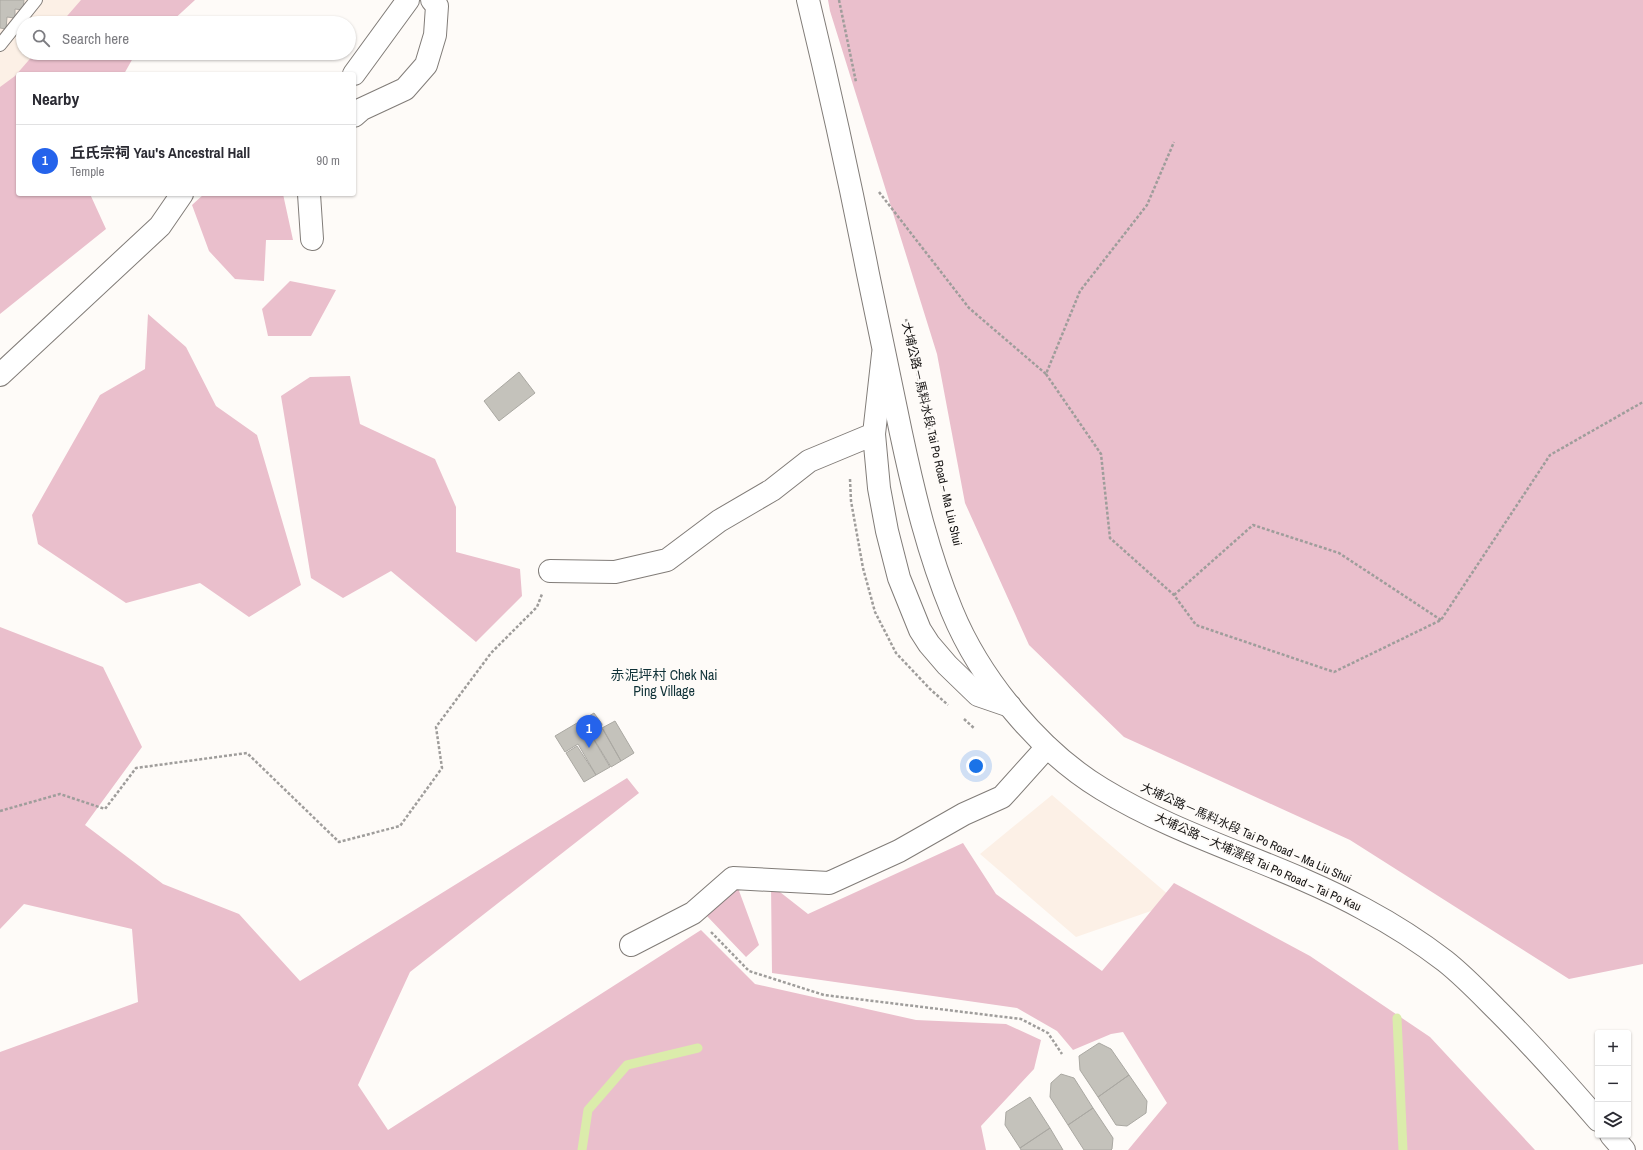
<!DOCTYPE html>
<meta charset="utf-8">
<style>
:root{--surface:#fff;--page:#f7f7f7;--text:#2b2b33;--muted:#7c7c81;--line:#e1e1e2;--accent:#2563eb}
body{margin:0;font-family:"Archivo Narrow","Noto Sans TC",sans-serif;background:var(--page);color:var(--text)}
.controls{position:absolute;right:12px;bottom:12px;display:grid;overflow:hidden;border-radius:4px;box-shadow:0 1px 3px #0004}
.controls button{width:36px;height:36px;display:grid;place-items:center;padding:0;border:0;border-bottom:1px solid var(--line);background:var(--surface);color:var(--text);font:20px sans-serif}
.you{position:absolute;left:976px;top:766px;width:14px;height:14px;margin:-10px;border:3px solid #fff;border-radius:50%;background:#1a73e8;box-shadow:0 0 0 6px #1a73e833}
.badge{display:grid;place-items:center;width:26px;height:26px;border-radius:50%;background:var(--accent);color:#fff;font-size:13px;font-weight:700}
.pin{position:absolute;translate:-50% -33px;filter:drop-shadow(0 1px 2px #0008)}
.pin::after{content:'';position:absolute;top:21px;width:14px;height:12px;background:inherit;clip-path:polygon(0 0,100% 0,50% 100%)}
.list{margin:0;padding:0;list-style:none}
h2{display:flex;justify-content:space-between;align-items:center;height:52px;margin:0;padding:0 16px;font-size:17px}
h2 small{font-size:13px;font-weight:400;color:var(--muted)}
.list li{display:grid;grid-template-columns:26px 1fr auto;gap:12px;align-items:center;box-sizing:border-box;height:72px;padding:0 16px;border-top:1px solid var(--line)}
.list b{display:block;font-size:15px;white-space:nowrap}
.list p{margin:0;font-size:13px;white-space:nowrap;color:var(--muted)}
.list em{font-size:13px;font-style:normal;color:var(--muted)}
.icon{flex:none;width:22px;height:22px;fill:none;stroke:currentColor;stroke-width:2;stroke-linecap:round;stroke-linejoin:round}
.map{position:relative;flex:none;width:1643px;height:1150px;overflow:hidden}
.search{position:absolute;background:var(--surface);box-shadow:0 1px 3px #0004;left:16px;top:16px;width:340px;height:44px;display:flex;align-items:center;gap:10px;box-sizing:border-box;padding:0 14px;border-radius:22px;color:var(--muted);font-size:15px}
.panel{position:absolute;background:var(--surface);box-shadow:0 1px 3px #0004;left:16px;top:72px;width:340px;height:124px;border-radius:4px}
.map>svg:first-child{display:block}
</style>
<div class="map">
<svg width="1643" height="1150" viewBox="0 0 1643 1150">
<rect width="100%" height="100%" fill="#fefbf8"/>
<path fill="#fcf0e6" d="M0,0H122L103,23H23V53H76L18,74L0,133Z
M1052,795L1177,902L1076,937L980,854Z"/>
<path fill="#eabfcc" d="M81,0H195L170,23H61Z
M828,0H1643V964L1569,979L1350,840L1124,737L1029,645L965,503L937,354L830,11Z
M35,53H138L133,58L124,74H18V194H90L106,229L0,314V87L15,76Z
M204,194H283L293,240H266L264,281L235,279L209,251L192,205Z
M290,281L336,290L311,336H268L262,309Z
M148,314L186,347L216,406L257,435L301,585L249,617L200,583L126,603L38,544L32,515L100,395L145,369Z
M350,376L360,424L435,459L456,507V552L520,569L522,596L476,642L391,571L343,598L311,578L281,396L310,377Z
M0,627L103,667L142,747L85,825L163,884L239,914L300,981L627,778L639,793L410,972L358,1085L388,1130L701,930L755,984L916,1020L1006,1024L1041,1040L1034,1069L981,1126L986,1150H0V1052L138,1002L132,929L24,904L0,929Z
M963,843L996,894L1102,971L1174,883L1310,956L1430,1037L1535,1150H1128L1167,1103L1123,1032L1111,1034L1073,1050L1057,1031L1017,1008L772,973L771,885L808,914Z
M738,888L759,945L746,957L706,915Z"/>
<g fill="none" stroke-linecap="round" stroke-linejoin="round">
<path stroke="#dbecab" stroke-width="9" d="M1397,1018L1403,1150
M582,1150L588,1110L627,1065L698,1048"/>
</g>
<path fill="#c4c2bb" stroke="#aaa8a2" d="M0,0H24L23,10L15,9V18L7,17L6,29L0,28Z
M519,372L535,393L499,421L484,401Z
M594,713L602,724L601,729L591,735L610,767L596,775L578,744L565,752L555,736Z
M615,721L634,753L621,761L602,728Z
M603,729L621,761L611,767L592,736Z
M577,746L596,775L584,782L566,753Z
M1099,1043L1111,1049L1129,1075L1098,1097L1080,1070L1079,1056Z
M1061,1074L1074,1078L1093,1108L1068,1125L1050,1097L1051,1083Z
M1129,1075L1147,1101L1146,1113L1127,1126L1116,1125L1098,1097Z
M1030,1097L1050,1128L1020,1148L1005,1125L1006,1112Z
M1093,1108L1113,1138L1112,1149L1111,1150H1084L1068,1125Z
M1050,1128L1063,1150H1021L1020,1148Z"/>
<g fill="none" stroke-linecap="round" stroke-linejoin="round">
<defs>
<path id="lane" d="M0,45L36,0"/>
<path id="street" d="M354,74L408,0
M354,116L362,109L405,89L426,65L435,35L437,6L432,0
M309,194L312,239
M883,354L874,434L879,488L887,531L899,578L920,630L929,644L947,665L978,695L1010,706
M0,375L160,226L182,194
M550,571L615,572L667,560L719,521L772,490L809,461L874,434
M631,945L693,913L733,878L829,883L899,851L964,814L1002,797L1047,747"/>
<path id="secondary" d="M808,0C830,91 850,182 868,274C879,327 890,380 901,433C914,494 928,553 952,611C980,679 1039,751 1102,789C1184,839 1280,863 1364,909C1392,924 1419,941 1445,961C1464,976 1481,994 1498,1011C1533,1046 1566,1083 1598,1120
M1611,1135L1624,1150"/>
</defs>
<use href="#lane" stroke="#817c78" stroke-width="14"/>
<use href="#street" stroke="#817c78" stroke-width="24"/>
<use href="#secondary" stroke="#817c78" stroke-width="24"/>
<path stroke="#9f9d9b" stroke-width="2.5" stroke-dasharray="3 2" stroke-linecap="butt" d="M839,0L856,82
M879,192L969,308L1046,374L1080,291L1147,205L1174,142
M906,319L939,475L956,539
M1046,374L1101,454L1110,538L1174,595L1196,625L1334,672L1441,620L1550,455L1643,402
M850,479L851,501L863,568L875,612L896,653L930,689L948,705
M1174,595L1253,525L1339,553L1441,620
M964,719L975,729
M0,811L60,794L105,809L136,768L247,753L339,842L400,826L442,768L436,727L491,653L537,607L542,594
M711,932L749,971L824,995L1021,1019L1048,1033L1062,1054"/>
<use href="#lane" stroke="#fff" stroke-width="12"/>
<use href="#street" stroke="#fff" stroke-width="22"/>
<use href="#secondary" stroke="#fff" stroke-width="22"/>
</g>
<g text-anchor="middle" stroke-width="4" stroke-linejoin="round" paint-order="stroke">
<g font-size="12" fill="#141211" stroke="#fefbf8">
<text transform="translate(932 434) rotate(77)" y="4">大埔公路－馬料水段 Tai Po Road – Ma Liu Shui</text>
<text transform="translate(1246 833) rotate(24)" y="4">大埔公路－馬料水段 Tai Po Road – Ma Liu Shui</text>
<text transform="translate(1258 862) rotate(24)" y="4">大埔公路－大埔滘段 Tai Po Road – Tai Po Kau</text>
</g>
<g font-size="14" fill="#103238" stroke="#fefbf8">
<text x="664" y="680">赤泥坪村 Chek Nai<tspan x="664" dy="16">Ping Village</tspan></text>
</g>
</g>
</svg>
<div class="controls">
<button>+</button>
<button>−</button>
<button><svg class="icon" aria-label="layers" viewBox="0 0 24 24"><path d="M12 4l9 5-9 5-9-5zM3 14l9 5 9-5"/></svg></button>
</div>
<div class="you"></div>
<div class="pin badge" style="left:589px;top:748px">1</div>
<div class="search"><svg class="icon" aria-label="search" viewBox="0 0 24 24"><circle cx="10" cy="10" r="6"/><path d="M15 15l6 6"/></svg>Search here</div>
<section class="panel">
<h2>Nearby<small></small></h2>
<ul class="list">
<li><span class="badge">1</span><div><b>丘氏宗祠 Yau's Ancestral Hall</b><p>Temple</p></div><em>90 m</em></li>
</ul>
</section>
</div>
